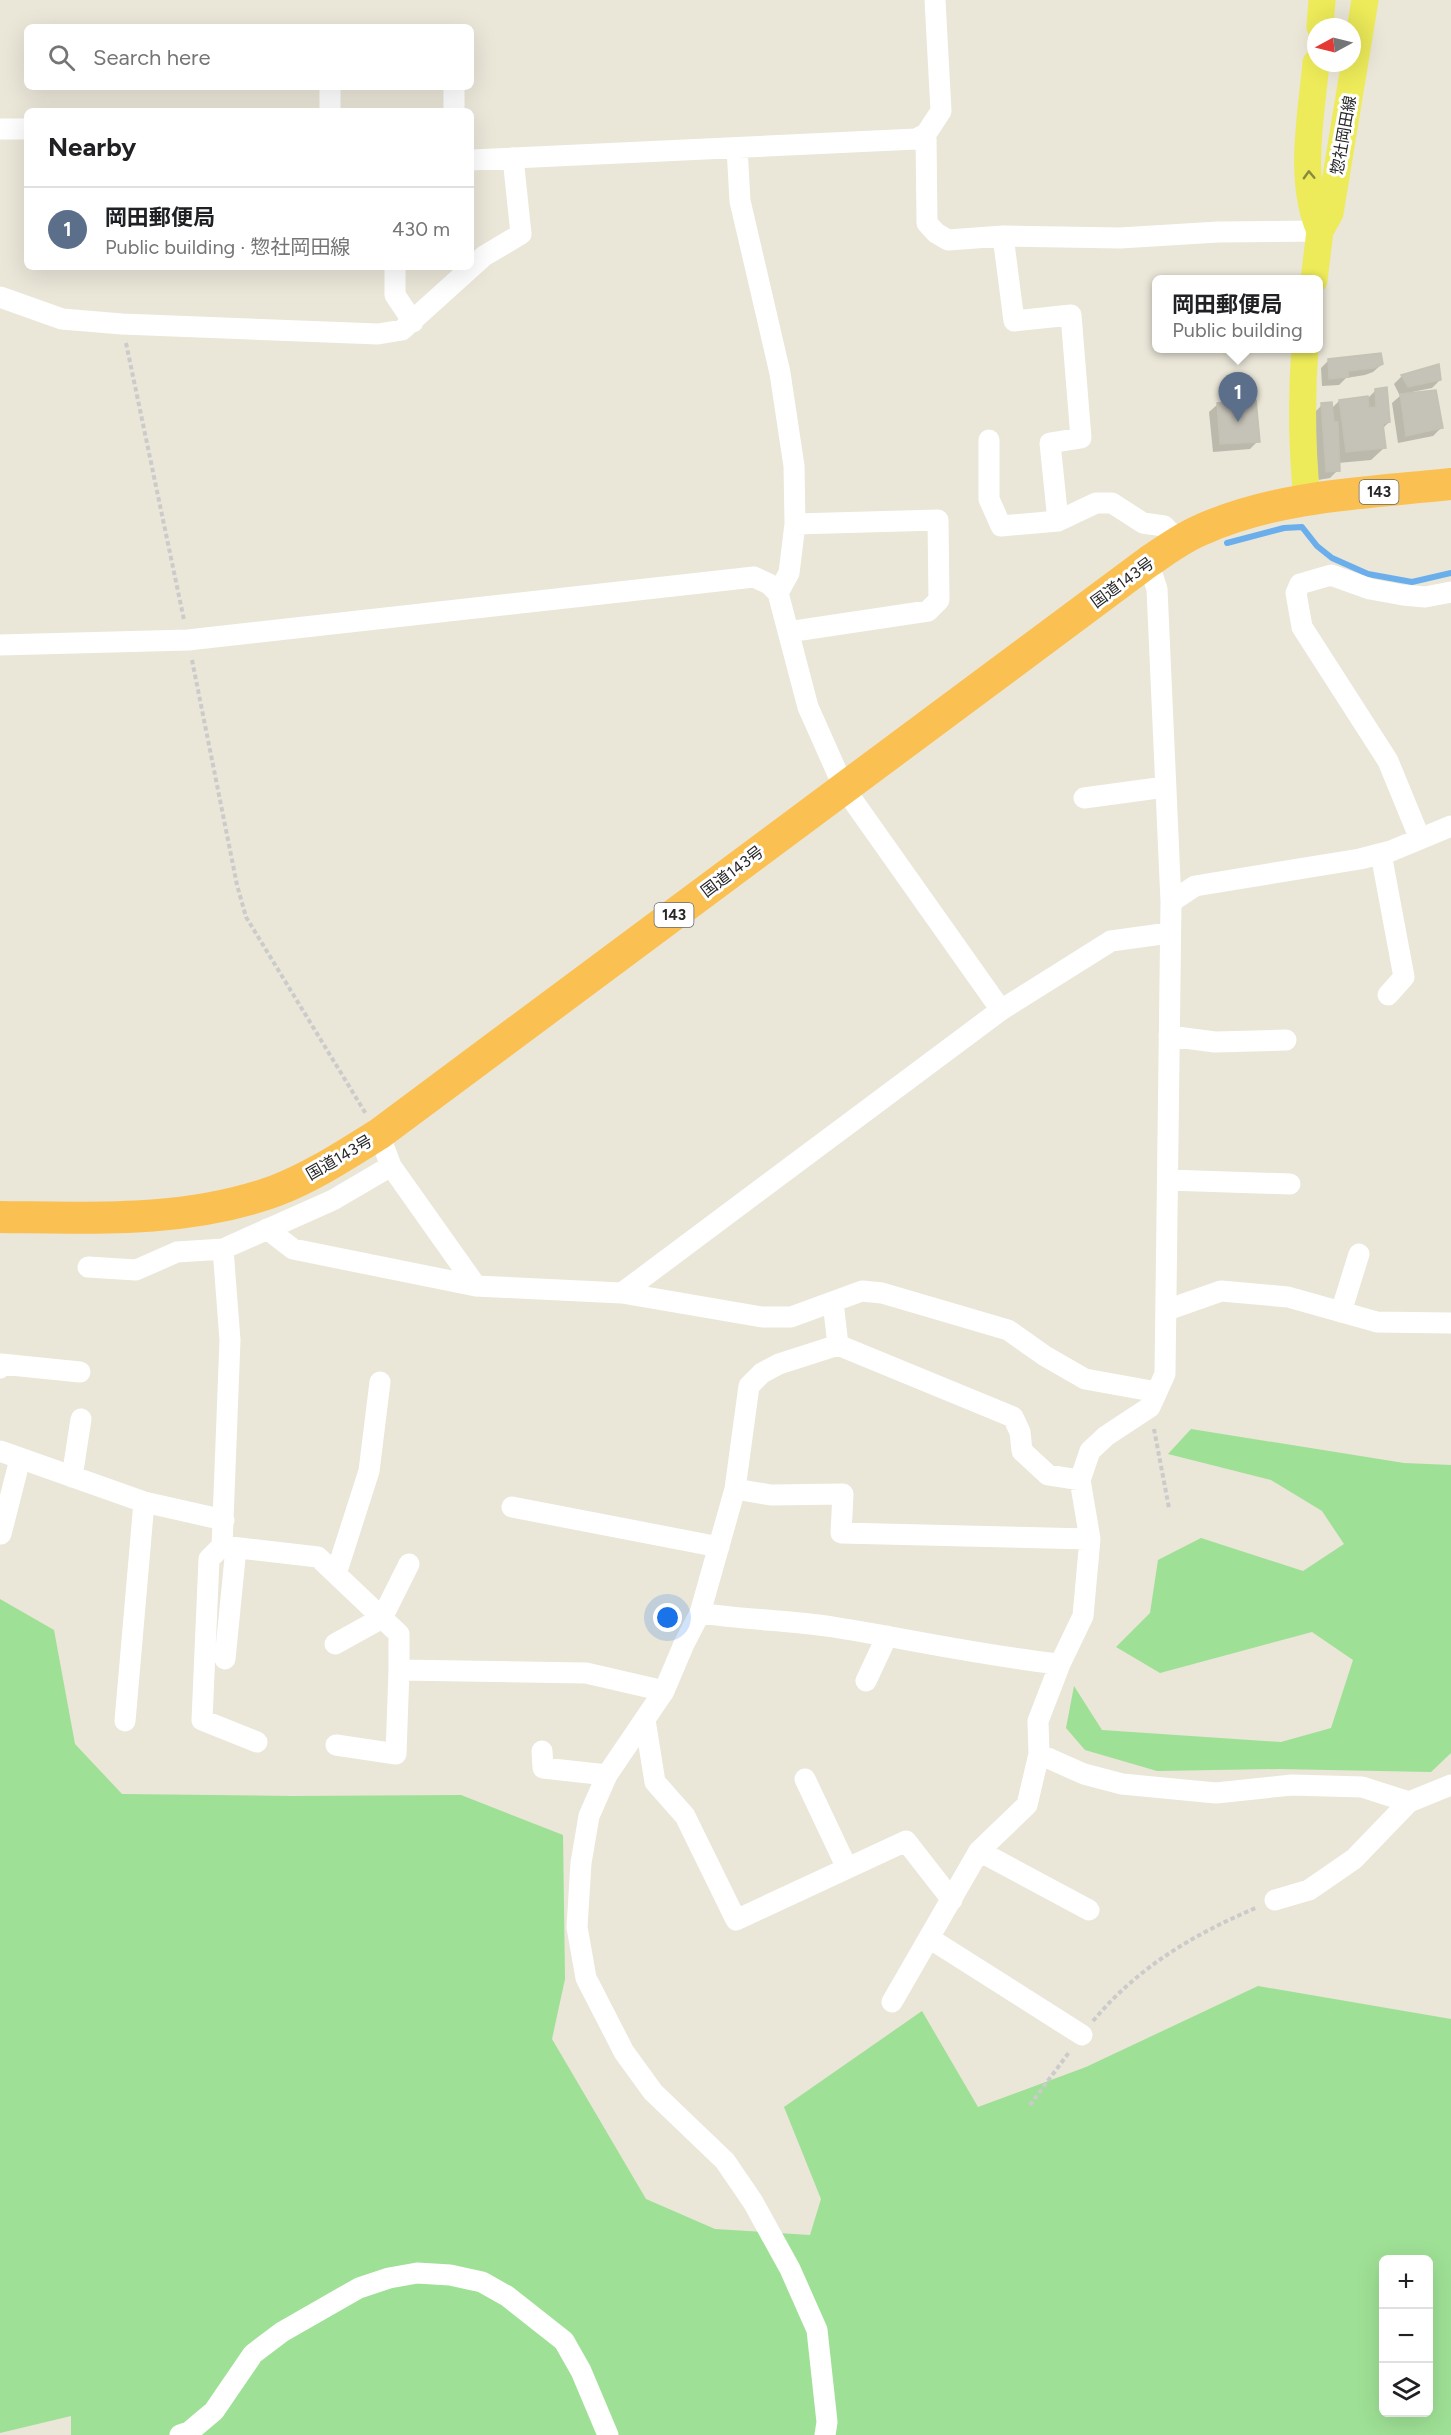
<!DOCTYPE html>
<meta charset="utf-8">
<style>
:root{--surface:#fff;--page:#f6f6f6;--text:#202124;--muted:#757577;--line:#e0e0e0;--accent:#2563eb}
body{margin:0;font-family:Figtree,"Noto Sans JP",sans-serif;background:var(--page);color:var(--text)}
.controls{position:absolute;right:18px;bottom:18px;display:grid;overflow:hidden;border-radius:9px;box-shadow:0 6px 24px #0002}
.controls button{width:54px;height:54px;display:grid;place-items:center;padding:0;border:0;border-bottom:2px solid var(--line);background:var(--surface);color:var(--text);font:30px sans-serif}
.compass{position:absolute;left:1307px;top:18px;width:54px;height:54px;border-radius:50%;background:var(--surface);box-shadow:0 6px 24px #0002;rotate:263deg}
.you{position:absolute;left:668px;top:1618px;width:21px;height:21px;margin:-15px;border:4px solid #fff;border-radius:50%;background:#1a73e8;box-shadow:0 0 0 9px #1a73e833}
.badge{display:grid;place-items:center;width:39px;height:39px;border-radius:50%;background:var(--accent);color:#fff;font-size:20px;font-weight:700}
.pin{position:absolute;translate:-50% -50px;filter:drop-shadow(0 2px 3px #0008)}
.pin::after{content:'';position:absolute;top:32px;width:21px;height:18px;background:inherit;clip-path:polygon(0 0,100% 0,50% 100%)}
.popup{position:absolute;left:1152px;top:275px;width:171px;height:78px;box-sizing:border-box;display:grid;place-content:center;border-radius:9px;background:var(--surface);filter:drop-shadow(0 2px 4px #0005);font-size:20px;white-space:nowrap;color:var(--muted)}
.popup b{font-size:22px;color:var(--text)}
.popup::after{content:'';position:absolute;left:50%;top:100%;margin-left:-12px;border:12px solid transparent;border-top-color:var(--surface)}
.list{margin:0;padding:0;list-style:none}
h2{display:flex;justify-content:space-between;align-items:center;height:78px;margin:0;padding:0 24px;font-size:26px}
h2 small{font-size:20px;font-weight:400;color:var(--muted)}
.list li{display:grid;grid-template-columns:39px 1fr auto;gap:18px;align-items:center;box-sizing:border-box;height:84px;padding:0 24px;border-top:2px solid var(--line)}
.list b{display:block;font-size:22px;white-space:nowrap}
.list p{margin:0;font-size:20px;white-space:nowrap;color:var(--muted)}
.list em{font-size:20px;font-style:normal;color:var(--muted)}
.icon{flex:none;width:33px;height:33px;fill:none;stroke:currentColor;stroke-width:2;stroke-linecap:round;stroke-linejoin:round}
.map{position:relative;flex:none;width:1451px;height:2435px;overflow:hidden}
.search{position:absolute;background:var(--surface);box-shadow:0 6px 24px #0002;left:24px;top:24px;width:450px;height:66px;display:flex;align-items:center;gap:15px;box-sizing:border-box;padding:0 21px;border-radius:9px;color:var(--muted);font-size:22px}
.panel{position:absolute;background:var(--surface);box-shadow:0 6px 24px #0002;left:24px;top:108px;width:450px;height:162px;border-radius:9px}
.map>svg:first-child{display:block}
</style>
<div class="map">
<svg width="1451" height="2435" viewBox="0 0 1451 2435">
<rect width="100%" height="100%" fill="#eae6d8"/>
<path fill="#9ee095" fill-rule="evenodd" d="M1191,1429L1404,1463L1451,1465V1753L1431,1772L1279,1769L1157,1771L1085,1750L1066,1728L1074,1686L1102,1730L1281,1742L1331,1728L1353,1660L1312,1632L1160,1673L1116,1647L1150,1613L1158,1560L1201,1538L1303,1571L1344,1544L1322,1511L1271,1480L1168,1454Z
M0,1599L54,1630L75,1744L122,1794L291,1796L461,1795L563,1835L565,1979L552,2039L646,2199L715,2229L810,2235L821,2199L784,2107L922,2011L978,2107L1086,2067L1258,1986L1451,2019V2435H71V2416L0,2433ZM1384,2260H1428V2412H1384Z"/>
<path fill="#0003" d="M1329,360L1382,364L1373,372L1365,375L1346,378L1339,385L1322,386L1321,368Z
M1402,376L1440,380L1432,388L1412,392L1441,428L1433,436L1398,443L1392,403L1400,396L1394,384Z
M1376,390L1389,422L1382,429L1384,448L1371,460L1338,463V470L1330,478L1318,480L1314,413L1322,405L1331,409L1339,401L1367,399Z
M1218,404L1258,441L1250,449L1213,452L1209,412Z"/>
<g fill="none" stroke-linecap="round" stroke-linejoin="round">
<path stroke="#6baeec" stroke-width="6" d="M1227,543L1284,528L1302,527L1317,546L1332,558L1368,574L1412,582L1451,573"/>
</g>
<path fill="#c5c2b8" stroke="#c4c2b2" stroke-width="1.5" d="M1381,353L1383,364L1374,368L1348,371L1349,377L1329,379L1328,359Z
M1439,364L1441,380L1408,387L1401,375Z
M1387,387L1390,422L1383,424L1386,448L1346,452L1339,400L1368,396L1369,408L1376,407L1375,389Z
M1436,390L1443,428L1406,436L1400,394Z
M1256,400L1260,442L1220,444L1217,403Z
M1332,402L1334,422H1338L1340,471L1326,472L1321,403Z"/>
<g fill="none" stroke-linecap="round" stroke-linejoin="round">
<path stroke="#cbcbcb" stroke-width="4" stroke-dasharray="4.5 3" stroke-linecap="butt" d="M126,343L184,620
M192,660L237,885L246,917L366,1114
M1154,1429L1169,1508
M1093,2021C1138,1967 1194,1934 1258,1907
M1030,2105L1070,2051"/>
<path stroke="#fff" stroke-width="21" d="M330,111V87
M454,111V87
M0,129H27
M926,134L927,223L936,233L948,240L1003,236L1120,238L1218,232L1320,231
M737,148L740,201L780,373L794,466L795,524L789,573L778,593
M471,160L916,139L926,134L941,111L935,0
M1003,236L1014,321L1071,315L1081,438L1050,443L1058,521
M395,267V295L413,322
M0,297L62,319L122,324L378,334L402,330L484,256L521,234L513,158
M989,440V499L1001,526L1058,521L1096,503H1112L1143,523L1164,526L1179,541
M788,632L928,611L939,600L938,520L795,524
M0,645L188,640L754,577L769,584L778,593L808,707L844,788L1001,1010
M1084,798L1165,787
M1420,839L1388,761L1302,627L1296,593L1300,584L1331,575L1370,589L1403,595L1425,597L1451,592
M1381,854L1404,977L1388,995
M1171,902L1195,886L1360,859L1391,851L1451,826
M1169,1036L1215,1042L1286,1040
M379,1134L391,1166L476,1286L622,1293L1001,1010L1111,941L1169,933
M1168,1180L1290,1184
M267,1229L293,1249L476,1286
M223,1249L230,1340L222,1546L318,1557L399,1634V1670L586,1673L664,1691
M88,1267L136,1270L177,1252L223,1249L333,1200L391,1166
M622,1293L762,1317H791L862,1291L882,1293L1008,1330L1045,1356L1085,1379L1157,1392
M833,1302L838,1345
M1167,1310L1221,1291L1288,1297L1377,1322L1451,1323
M1341,1312L1359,1254
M0,1368L1,1364L80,1372
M0,1451L144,1502L224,1520
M72,1477L81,1419
M735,1489L771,1495L843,1494L841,1533L1090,1539
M512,1507L719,1547
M1,1534L20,1459
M222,1546L209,1559L202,1720L257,1742
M336,1574L369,1471L380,1382
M700,1613L735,1489L749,1386L762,1373L779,1364L838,1345L1013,1417L1020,1432L1022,1451L1048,1475L1080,1480
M335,1644L382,1618L409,1564
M225,1659L236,1548
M866,1681L887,1636
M645,1720L655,1782L685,1816L736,1920L906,1841L952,1900
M125,1721L144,1502
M336,1745L396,1754L399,1670
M542,1751L543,1768L607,1775
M1039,1754L1084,1774L1122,1784L1216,1793L1292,1785L1362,1787L1409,1802
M805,1779L847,1868
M979,1851L1089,1910
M1275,1900L1309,1890L1354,1859L1409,1802L1451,1785
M929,1938L1082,2035
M892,2002L979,1851L1027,1805L1039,1754L1038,1721L1060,1664L1083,1616L1090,1539L1080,1480L1090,1451L1106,1436L1150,1407L1165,1374L1171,902L1157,589L1148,562
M180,2435L189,2432L214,2411L253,2354L282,2332L359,2288L389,2278L417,2273L450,2275L482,2282L507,2296L564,2341L581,2371L608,2435
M825,2435L827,2422L817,2330L790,2269L753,2202L725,2161L653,2092L624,2052L586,1978L577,1927L581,1863L589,1816L607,1775L664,1691L684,1644L700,1613C744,1620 789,1620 833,1627C909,1639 983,1656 1060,1664"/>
<path stroke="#edeb59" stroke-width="27" d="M1320,27L1322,0
M1316,63C1311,117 1298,180 1320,231
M1314,280L1320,231L1330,213L1365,0
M1305,348C1301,400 1302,449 1307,500"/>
<path stroke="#fbc052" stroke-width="32" d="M0,1217C92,1218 187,1223 275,1191C312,1177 345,1155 379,1134L1148,562C1166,550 1183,537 1203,529C1280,495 1368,493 1451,484"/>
</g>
<defs><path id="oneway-chevron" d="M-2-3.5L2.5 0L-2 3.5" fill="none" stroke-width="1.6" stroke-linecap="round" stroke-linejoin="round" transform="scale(1.5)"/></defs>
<use stroke="#8a8940" href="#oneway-chevron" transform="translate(1309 175) rotate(-92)"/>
<g text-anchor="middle" stroke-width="6" stroke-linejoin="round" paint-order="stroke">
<g fill="#fff" stroke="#686868" stroke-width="1.5">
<rect x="1359.5" y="480" width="39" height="24" rx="4.5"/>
<rect x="654.5" y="903" width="39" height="24" rx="4.5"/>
</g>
<g font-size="15" font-weight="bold" fill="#272727">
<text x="1379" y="497">143</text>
<text x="674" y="920">143</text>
</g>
<g font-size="16" fill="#272727" stroke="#fff">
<text transform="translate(1343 135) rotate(-80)" y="6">惣社岡田線</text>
<text transform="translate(1122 582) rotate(-36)" y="6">国道143号</text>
<text transform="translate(732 871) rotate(-37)" y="6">国道143号</text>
<text transform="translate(339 1157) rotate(-30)" y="6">国道143号</text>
</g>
</g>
</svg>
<div class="controls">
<button>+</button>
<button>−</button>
<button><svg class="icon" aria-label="layers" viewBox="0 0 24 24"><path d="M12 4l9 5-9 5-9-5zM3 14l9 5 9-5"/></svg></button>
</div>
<svg class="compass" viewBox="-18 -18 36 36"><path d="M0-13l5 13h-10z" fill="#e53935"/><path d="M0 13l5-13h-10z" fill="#757577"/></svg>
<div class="you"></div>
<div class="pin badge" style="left:1238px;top:422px;background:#5c6f8a">1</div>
<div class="popup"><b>岡田郵便局</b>Public building</div>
<div class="search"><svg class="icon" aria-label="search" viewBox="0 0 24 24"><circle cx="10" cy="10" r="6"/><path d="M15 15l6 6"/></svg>Search here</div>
<section class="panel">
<h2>Nearby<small></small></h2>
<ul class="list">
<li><span class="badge" style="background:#5c6f8a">1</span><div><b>岡田郵便局</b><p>Public building · 惣社岡田線</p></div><em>430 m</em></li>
</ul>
</section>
</div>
